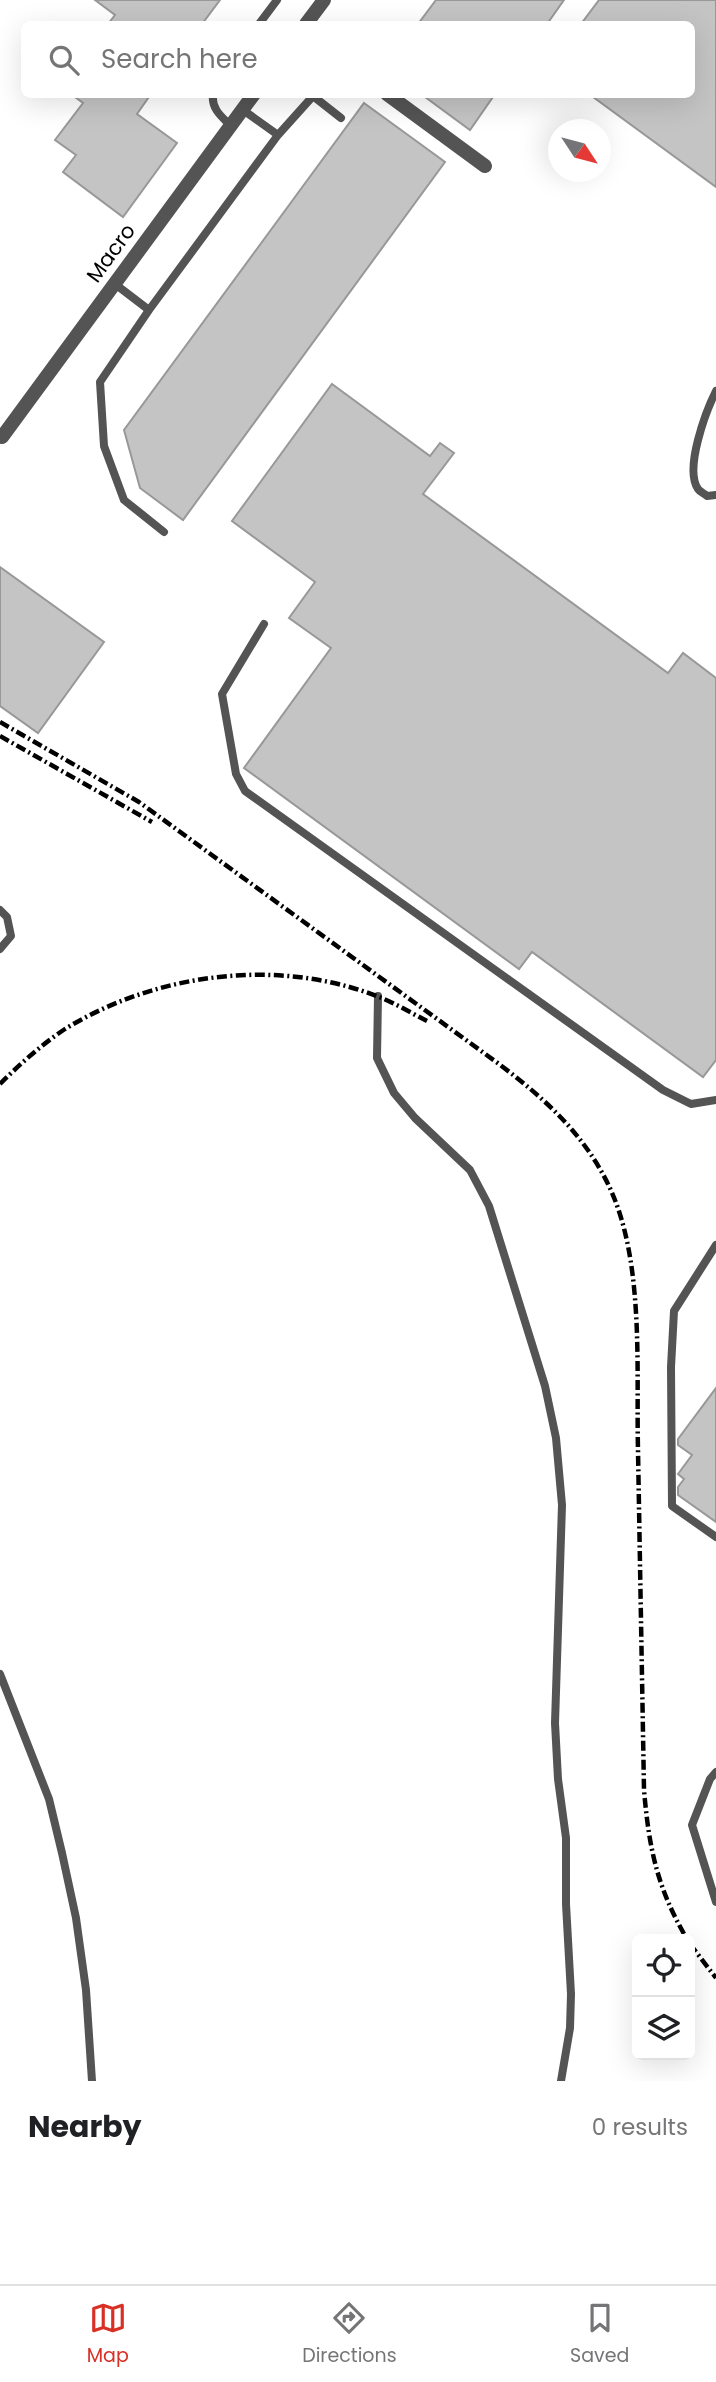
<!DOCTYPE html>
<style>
:root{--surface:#fff;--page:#f6f6f6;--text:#202124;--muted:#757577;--line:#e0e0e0;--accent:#d93025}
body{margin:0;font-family:Poppins,sans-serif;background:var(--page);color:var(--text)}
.controls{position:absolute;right:21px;bottom:21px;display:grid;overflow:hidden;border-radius:10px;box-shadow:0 7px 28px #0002}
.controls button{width:63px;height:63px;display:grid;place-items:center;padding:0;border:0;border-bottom:2px solid var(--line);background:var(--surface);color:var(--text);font:35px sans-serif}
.compass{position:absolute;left:548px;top:119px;width:63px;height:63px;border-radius:50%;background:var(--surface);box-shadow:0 7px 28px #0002;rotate:126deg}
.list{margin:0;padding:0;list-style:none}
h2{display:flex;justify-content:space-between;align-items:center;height:91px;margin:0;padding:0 28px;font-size:30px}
h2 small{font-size:23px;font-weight:400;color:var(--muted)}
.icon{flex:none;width:38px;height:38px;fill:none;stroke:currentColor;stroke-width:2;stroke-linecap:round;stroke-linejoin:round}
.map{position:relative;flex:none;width:716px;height:2081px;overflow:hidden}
.search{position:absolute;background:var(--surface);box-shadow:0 7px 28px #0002;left:21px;right:21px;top:21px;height:77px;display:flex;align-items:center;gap:18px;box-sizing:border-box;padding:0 24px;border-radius:10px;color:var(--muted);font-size:26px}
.sheet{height:203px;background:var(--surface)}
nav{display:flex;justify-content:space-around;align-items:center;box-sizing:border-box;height:98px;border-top:2px solid var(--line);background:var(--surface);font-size:19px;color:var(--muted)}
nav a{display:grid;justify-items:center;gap:4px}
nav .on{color:var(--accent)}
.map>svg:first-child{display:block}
</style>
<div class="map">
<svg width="716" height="2081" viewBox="0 0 716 2081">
<rect width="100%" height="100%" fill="#fff"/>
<path fill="#c4c4c4" stroke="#989898" stroke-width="2" d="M95,0H220L202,24H108L115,15Z
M436,0H564L547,24H418Z
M599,0H716V187L589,94H691V24H581Z
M71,94H151L137,114L177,143L123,217L63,172L76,155L55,140L83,103Z
M421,94H495L470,130Z
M364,103L445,162L183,520L140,488L124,430Z
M332,384L430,456L440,443L454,453L423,494L668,673L683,653L716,678V1060L703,1077L532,952L519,969L244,768L331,648L289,618L315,582L232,521Z
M0,567L104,642L38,733L0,706Z
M716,1388V1522L678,1495V1487L684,1479L678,1474L692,1455L678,1445V1439Z"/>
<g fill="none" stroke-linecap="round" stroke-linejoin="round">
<path stroke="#545454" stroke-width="8" d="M259,24L277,0
M213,94C211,109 222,117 231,126
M278,135L313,96L341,118
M115,284L149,310L278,135L243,110
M149,310L100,382L104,446L124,500L164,532
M716,391C706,411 684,469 698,489C700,492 704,493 707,496L716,495
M264,624L222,694L236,774L245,791L663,1090L691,1104L716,1100
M0,910L7,917L11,936L0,949
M378,996L377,1058L394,1093L415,1118L470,1170L489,1206L545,1386L556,1438L562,1505L555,1723L558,1779L566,1838V1904L571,1994L570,2028L561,2081
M716,1245L674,1311L671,1367L672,1506L716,1537
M0,1674L49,1799L62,1853L76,1918L86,1990L92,2081
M716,1772L710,1779L692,1825L716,1902"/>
<path stroke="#545454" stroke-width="14" d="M306,24L324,0
M387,94L485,166
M2,437L254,94"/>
<path stroke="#000" stroke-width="4.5" stroke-dasharray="10 3.5 2 3.5" stroke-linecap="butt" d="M0,722L139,802L499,1064C544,1098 583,1133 608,1184C645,1260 636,1368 638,1450C640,1564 642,1677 644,1790C649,1848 657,1888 687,1939
M0,736L152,822
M0,1084C20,1064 41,1045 65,1029C156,973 279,957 379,997C395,1003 411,1013 427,1021
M690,1944L716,1978"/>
</g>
<g text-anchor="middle" stroke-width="7" stroke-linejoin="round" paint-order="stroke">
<g font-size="21" fill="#000" stroke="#fff">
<text transform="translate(111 253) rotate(-54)" y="7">Macro</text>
</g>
</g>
</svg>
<div class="controls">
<button><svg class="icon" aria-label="locate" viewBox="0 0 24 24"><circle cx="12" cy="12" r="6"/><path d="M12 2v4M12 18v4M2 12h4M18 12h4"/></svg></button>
<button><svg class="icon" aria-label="layers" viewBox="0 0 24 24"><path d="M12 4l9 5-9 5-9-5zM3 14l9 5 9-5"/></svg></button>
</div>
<svg class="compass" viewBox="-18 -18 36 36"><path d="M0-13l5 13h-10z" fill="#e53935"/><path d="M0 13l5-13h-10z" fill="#757577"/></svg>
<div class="search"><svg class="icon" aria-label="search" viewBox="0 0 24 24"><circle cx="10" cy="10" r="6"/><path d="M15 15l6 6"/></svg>Search here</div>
</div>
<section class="sheet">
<h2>Nearby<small>0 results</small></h2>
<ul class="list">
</ul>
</section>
<nav>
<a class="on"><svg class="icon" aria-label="map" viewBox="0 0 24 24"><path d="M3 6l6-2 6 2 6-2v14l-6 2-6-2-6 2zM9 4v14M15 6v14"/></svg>Map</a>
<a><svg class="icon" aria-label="directions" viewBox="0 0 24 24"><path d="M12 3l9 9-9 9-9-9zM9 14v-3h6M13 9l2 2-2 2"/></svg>Directions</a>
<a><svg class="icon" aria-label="saved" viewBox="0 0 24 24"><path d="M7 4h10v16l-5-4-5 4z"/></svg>Saved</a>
</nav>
